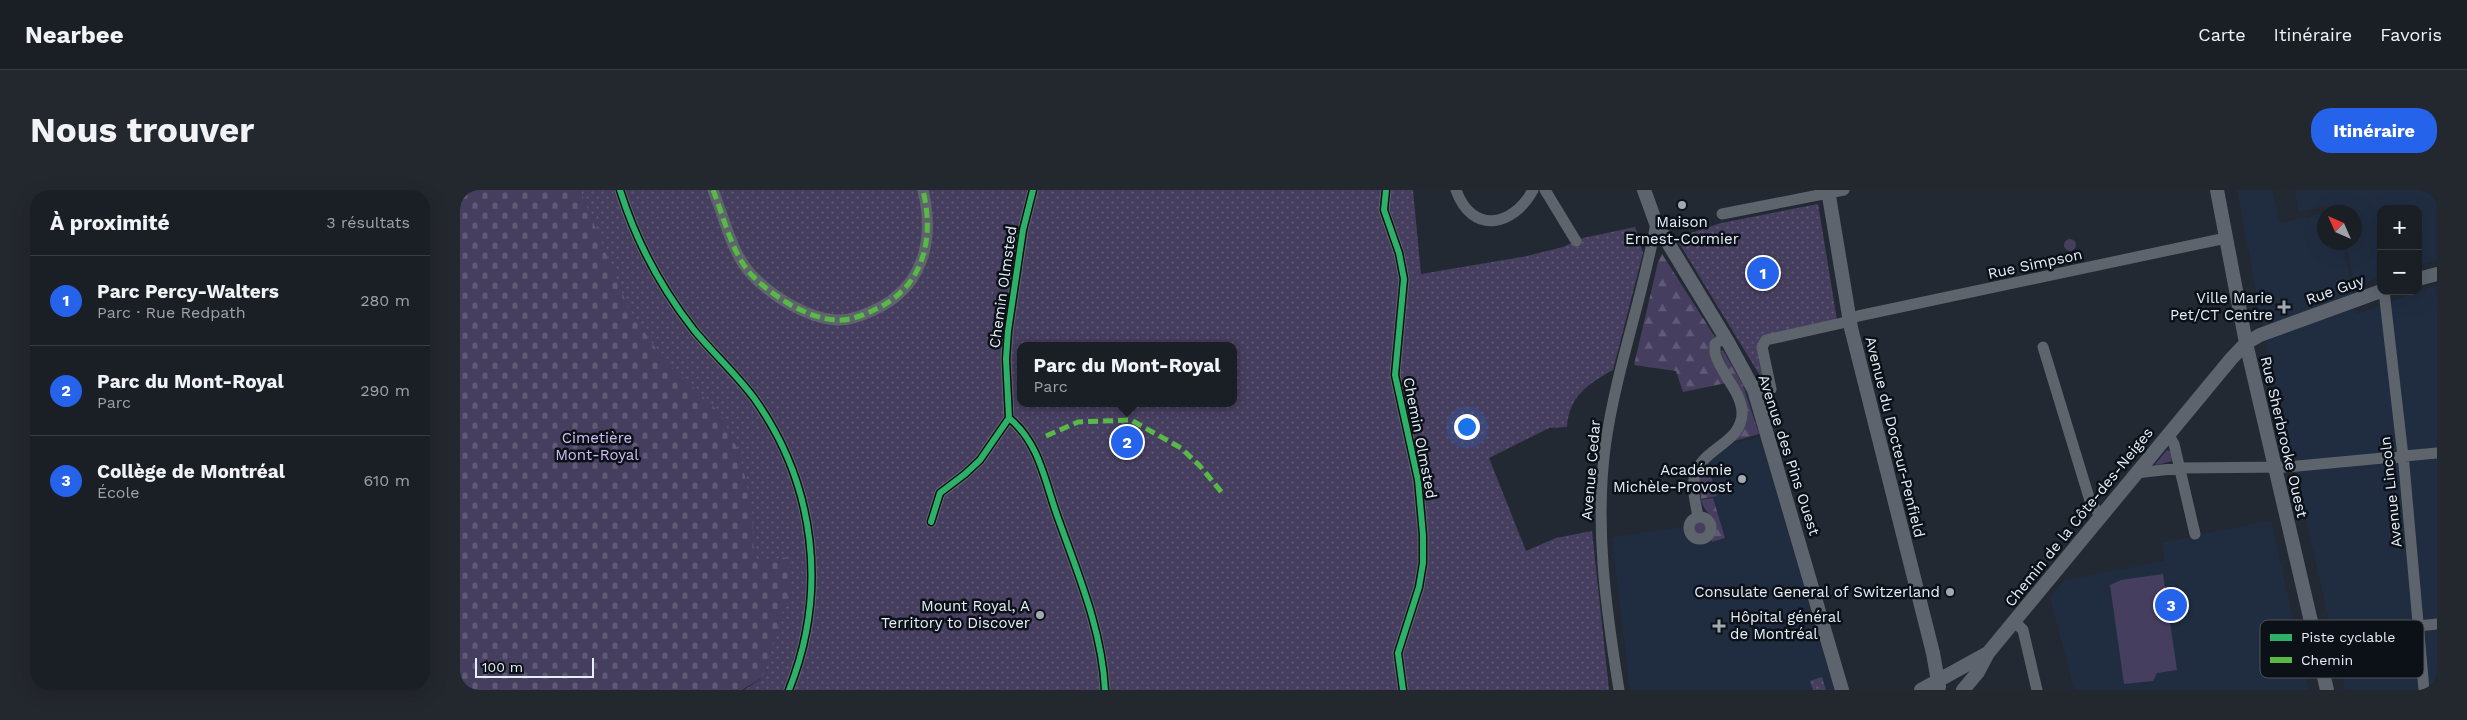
<!DOCTYPE html>
<html lang="fr">
<meta charset="utf-8">
<style>
:root{--surface:#1a1f26;--page:#23272e;--text:#f1f3f6;--muted:#9fa2a7;--line:#383d43;--accent:#2563eb}
body{margin:0;font-family:"Work Sans",sans-serif;background:var(--page);color:var(--text)}
.controls{position:absolute;right:15px;top:15px;display:grid;overflow:hidden;border-radius:10px;box-shadow:0 5px 20px #0002}
.controls button{width:45px;height:45px;display:grid;place-items:center;padding:0;border:0;border-bottom:1px solid var(--line);background:var(--surface);color:var(--text);font:25px sans-serif}
.compass{position:absolute;left:1857px;top:15px;width:45px;height:45px;border-radius:50%;background:var(--surface);box-shadow:0 5px 20px #0002;rotate:315deg}
.scale{position:absolute;left:15px;bottom:12px;width:119px;box-sizing:border-box;padding-left:5px;border:2px solid #e6eef9;border-top:0;font-size:14px;line-height:18px;white-space:nowrap;color:#e6eef9;-webkit-text-stroke:4px #0c1118;paint-order:stroke}
.you{position:absolute;left:1006px;top:236px;width:18px;height:18px;margin:-12px;border:4px solid #fff;border-radius:50%;background:#1a73e8;box-shadow:0 0 0 8px #1a73e833}
.badge{display:grid;place-items:center;width:32px;height:32px;border-radius:50%;background:var(--accent);color:#fff;font-size:16px;font-weight:700}
.pin{position:absolute;translate:-50% -50%;border:2px solid #fff;box-shadow:0 1px 5px #0006}
.popup{position:absolute;left:557px;top:152px;width:220px;height:65px;box-sizing:border-box;display:grid;place-content:center;border-radius:10px;background:var(--surface);filter:drop-shadow(0 1px 4px #0005);font-size:16px;white-space:nowrap;color:var(--muted)}
.popup b{font-size:19px;color:var(--text)}
.popup::after{content:'';position:absolute;left:50%;top:100%;margin-left:-10px;border:10px solid transparent;border-top-color:var(--surface)}
.list{margin:0;padding:0;list-style:none}
h2{display:flex;justify-content:space-between;align-items:center;height:65px;margin:0;padding:0 20px;font-size:21px}
h2 small{font-size:16px;font-weight:400;color:var(--muted)}
.list li{display:grid;grid-template-columns:32px 1fr auto;gap:15px;align-items:center;box-sizing:border-box;height:90px;padding:0 20px;border-top:1px solid var(--line)}
.list b{display:block;font-size:19px;white-space:nowrap}
.list p{margin:0;font-size:16px;white-space:nowrap;color:var(--muted)}
.list em{font-size:16px;font-style:normal;color:var(--muted)}
.map{position:relative;flex:none;width:1977px;height:500px;overflow:hidden;border-radius:20px}
header{display:flex;align-items:center;gap:30px;box-sizing:border-box;height:70px;padding:0 25px;background:var(--surface);border-bottom:1px solid var(--line)}
header strong{font-size:24px}
nav{display:flex;gap:28px;margin-inline-start:auto;font-size:18px}
.intro{display:flex;align-items:center;justify-content:space-between;box-sizing:border-box;height:120px;padding:0 30px}
h1{margin:0;font-size:35px}
.button{padding:12px 22px;border-radius:20px;background:var(--accent);color:#fff;font-size:18px;font-weight:700}
main{display:flex;gap:30px;padding:0 30px}
aside{flex:1;background:var(--surface);border-radius:20px;box-shadow:0 5px 20px #0002}
.map>svg:first-child{display:block}
</style>
<header>
<strong>Nearbee</strong>
<nav><a>Carte</a><a>Itinéraire</a><a>Favoris</a></nav>
</header>
<div class="intro"><h1>Nous trouver</h1><a class="button">Itinéraire</a></div>
<main>
<aside>
<h2>À proximité<small>3 résultats</small></h2>
<ul class="list">
<li><span class="badge">1</span><div><b>Parc Percy-Walters</b><p>Parc · Rue Redpath</p></div><em>280 m</em></li>
<li><span class="badge">2</span><div><b>Parc du Mont-Royal</b><p>Parc</p></div><em>290 m</em></li>
<li><span class="badge">3</span><div><b>Collège de Montréal</b><p>École</p></div><em>610 m</em></li>
</ul>
</aside>
<div class="map">
<svg width="1977" height="500" viewBox="0 0 1977 500">
<defs>
<pattern id="forest-firs" width="22" height="20" patternUnits="userSpaceOnUse" patternTransform="scale(1.25)"><rect width="22" height="20" fill="#463e5e"/><path d="M5 1l3.5 6h-7zM16 11l3.5 6h-7z" fill="#615a76"/></pattern>
<pattern id="cemetery-stones" width="16" height="16" patternUnits="userSpaceOnUse" patternTransform="scale(1.25)"><rect width="16" height="16" fill="#463e5e"/><path d="M2 7V4a2 2 0 0 1 4 0v3zM10 15v-3a2 2 0 0 1 4 0v3z" fill="#615a76"/></pattern>
<pattern id="park-dots" width="8" height="8" patternUnits="userSpaceOnUse" patternTransform="scale(1.25)"><rect width="8" height="8" fill="#463e5e"/><path d="M2 2h.1M6 6h.1" fill="none" stroke="#615a76" stroke-width="1.8" stroke-linecap="round"/></pattern>
</defs>
<rect width="100%" height="100%" fill="#232932"/>
<path fill="#202d41" d="M1777,0H1812L1820,33L1864,23V52L1882,53L1897,124L1977,94V500H1885L1807,159Z
M1835,0H1977V70L1958,75V19H1921V87L1895,96L1886,53L1894,52V22H1880L1878,14L1839,22Z
M1300,247L1374,500H1170L1152,347L1224,337L1227,348L1235,354H1244L1265,348L1252,307L1257,305L1247,272L1273,254Z
M1811,330L1849,500H1614L1590,407L1605,390L1705,371L1702,353Z"/>
<path fill="#463e5e" d="M1604 55a6 6 0 1 1 12 0a6 6 0 1 1-12 0Z
M1707,260L1710,261L1712,271L1697,275L1695,274Z
M1233 338a7 7 0 1 1 14 0a7 7 0 1 1-14 0Z
M1703,384L1717,480L1697,483L1693,491L1664,494L1650,395L1661,390Z"/>
<path fill="url(#forest-firs)" d="M1202,64L1255,147L1253,149L1266,193L1223,202L1216,181L1174,175L1198,72Z
M1263,160L1283,195L1299,244L1274,251L1285,235L1287,222L1260,161Z
M1247,272L1257,306L1241,309L1239,288Z
M1253,308L1265,348L1252,352L1251,349L1256,336C1253,326 1244,322 1241,310Z"/>
<path fill="url(#cemetery-stones)" d="M0,0H142L325,308L335,432L324,474L282,500H0Z"/>
<path fill="url(#park-dots)" fill-rule="evenodd" d="M120,0H953L961,84L1067,66L1103,57L1123,48L1175,37L1183,63L1153,180C1128,194 1109,206 1107,237L1089,238L1029,268L1066,361L1096,348L1132,341L1149,500H284L302,488L330,399L328,367L294,372L292,319L280,265L261,224L202,168L168,117ZM561,156H773V213H561Z
M1358,14L1377,130L1305,146V194L1216,48L1261,33Z
M1362,487L1366,500H1353L1350,491Z"/>
<g fill="none" stroke-linecap="round" stroke-linejoin="round">
<path stroke="#5e646b" stroke-width="11" d="M160,0C176,51 201,98 234,140C253,163 276,184 294,208C356,295 368,402 329,500
M253,0C264,27 271,61 290,83C310,105 346,128 376,130C388,131 401,126 412,121C463,99 475,51 463,0
M573,0L563,40L548,141L546,169L549,228C580,253 585,293 598,328C618,384 642,440 645,500
M926,0L924,20L939,63L944,89L935,185L958,290L963,345V373L959,397L938,463L943,500
M996,0C1012,45 1053,37 1073,0
M1085,0L1116,51
M1262,24L1384,0
M1924,101L1944,275L1964,500
M1583,157L1631,314L1641,325
M1296,206L1311,199L1302,157L1306,150L1382,133L1398,126L1766,48
M1708,244L1714,254L1735,344
M1676,283L1720,278L1827,277L1977,263
M1238,327C1236,314 1231,298 1235,285C1242,258 1283,253 1282,222C1281,201 1260,183 1255,163V154L1265,147
M1229 338a11 11 0 1 1 22 0a11 11 0 1 1-22 0Z
M471,332L480,303L505,284L520,270L549,228
M1554,431L1563,440L1577,500
M1855,447L1977,434
M1159,500C1146,419 1134,333 1146,251C1157,177 1183,106 1196,33"/>
<path stroke="#5e646e" stroke-width="14" d="M1184,0L1196,33L1268,152L1294,200L1382,500
M1368,0L1391,138L1473,463L1479,497
M1757,0L1786,153L1867,500
M1958,89L1977,84
M1461,500L1528,463L1771,169L1786,153L1800,145L1921,101
M1503,500L1518,482L1528,463"/>
<path stroke="#58b947" stroke-width="5" stroke-dasharray="10 5" stroke-linecap="butt" d="M253,0C264,27 271,61 290,83C310,105 346,128 376,130C388,131 401,126 412,121C463,99 475,51 463,0
M586,246L618,232L671,230L721,258L740,276L763,304"/>
<defs>
<path id="cycleway" d="M160,0C176,51 201,98 234,140C253,163 276,184 294,208C356,295 368,402 329,500
M573,0L563,40L548,141L546,169L549,228C580,253 585,293 598,328C618,384 642,440 645,500
M926,0L924,20L939,63L944,89L935,185L958,290L963,345V373L959,397L938,463L943,500
M471,332L480,303L505,284L520,270L549,228"/>
</defs>
<use href="#cycleway" stroke="#0c1118" stroke-width="9"/>
<use href="#cycleway" stroke="#2db169" stroke-width="6"/>
</g>
<g fill="#a2a9b3" stroke="#0c1118" stroke-width="2">
<circle cx="1222" cy="15" r="5"/>
<path d="M1821.5 109.5h5v5h5v5h-5v5h-5v-5h-5v-5h5z"/>
<circle cx="1282" cy="289" r="5"/>
<circle cx="1490" cy="402" r="5"/>
<circle cx="580" cy="425" r="5"/>
<path d="M1256.5 428.5h5v5h5v5h-5v5h-5v-5h-5v-5h5z"/>
</g>
<g text-anchor="middle" stroke-width="5" stroke-linejoin="round" paint-order="stroke">
<g font-size="15" fill="#e6eef9" stroke="#0c1118" text-anchor="end">
<text x="1222" y="37" text-anchor="middle">Maison<tspan x="1222" dy="17">Ernest-Cormier</tspan></text>
<text x="1813" y="113">Ville Marie<tspan x="1813" dy="17">Pet/CT Centre</tspan></text>
<text x="1272" y="285">Académie<tspan x="1272" dy="17">Michèle-Provost</tspan></text>
<text x="1480" y="407">Consulate General of Switzerland</text>
<text x="570" y="421">Mount Royal, A<tspan x="570" dy="17">Territory to Discover</tspan></text>
<text x="1270" y="432" text-anchor="start">Hôpital général<tspan x="1270" dy="17">de Montréal</tspan></text>
</g>
<g font-size="15" fill="#e6eef9" stroke="#0c1118">
<text transform="translate(1575 74) rotate(-12)" y="5">Rue Simpson</text>
<text transform="translate(543 97) rotate(-82)" y="5">Chemin Olmsted</text>
<text transform="translate(1875 100) rotate(-20)" y="5">Rue Guy</text>
<text transform="translate(1435 247) rotate(76)" y="5">Avenue du Docteur-Penfield</text>
<text transform="translate(1824 247) rotate(77)" y="5">Rue Sherbrooke Ouest</text>
<text transform="translate(960 248) rotate(79)" y="5">Chemin Olmsted</text>
<text transform="translate(1329 265) rotate(72)" y="5">Avenue des Pins Ouest</text>
<text transform="translate(1131 280) rotate(-85)" y="5">Avenue Cedar</text>
<text transform="translate(1931 302) rotate(-96)" y="5">Avenue Lincoln</text>
<text transform="translate(1619 327) rotate(-51)" y="5">Chemin de la Côte-des-Neiges</text>
</g>
<g font-size="15" fill="#cfbef6" stroke="#0c1118">
<text x="137" y="253">Cimetière<tspan x="137" dy="17">Mont-Royal</tspan></text>
</g>
</g>
<rect x="1800" y="430" width="164" height="58" rx="8" fill="#0c1118" stroke="#4d535c" stroke-width="1"/>
<rect x="1810" y="444" width="22" height="7" fill="#2db169"/>
<rect x="1810" y="467" width="22" height="6" fill="#58b947"/>
<g font-size="14" fill="#e6eef9">
<text x="1841" y="452">Piste cyclable</text>
<text x="1841" y="475">Chemin</text>
</g>
</svg>
<div class="controls">
<button>+</button>
<button>−</button>
</div>
<svg class="compass" viewBox="-18 -18 36 36"><path d="M0-13l5 13h-10z" fill="#e53935"/><path d="M0 13l5-13h-10z" fill="#9fa2a7"/></svg>
<div class="scale">100 m</div>
<div class="you"></div>
<div class="pin badge" style="left:1303px;top:83px">1</div>
<div class="pin badge" style="left:667px;top:252px">2</div>
<div class="popup"><b>Parc du Mont-Royal</b>Parc</div>
<div class="pin badge" style="left:1711px;top:415px">3</div>
</div>
</main>
